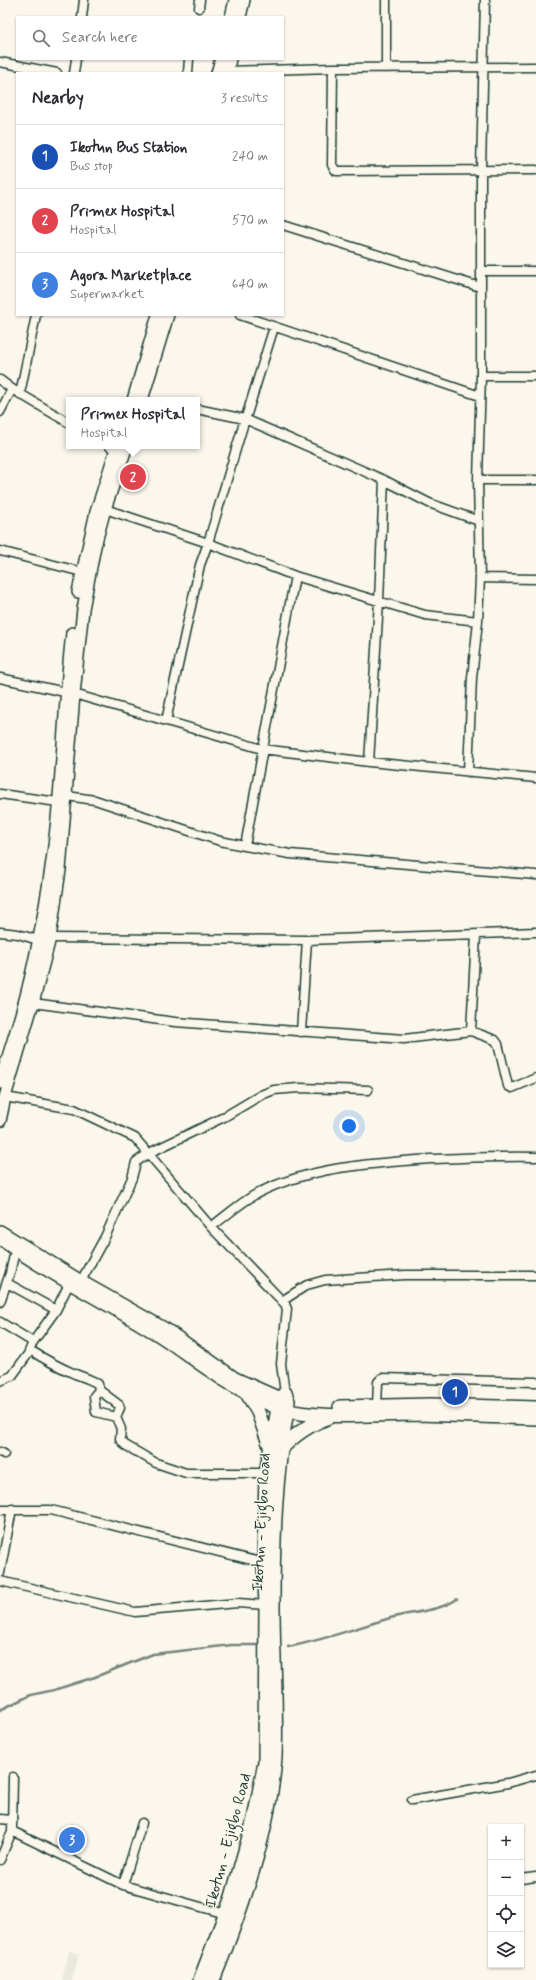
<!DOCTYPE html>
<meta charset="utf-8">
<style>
:root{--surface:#fff;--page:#f7f7f7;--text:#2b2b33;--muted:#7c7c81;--line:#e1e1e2;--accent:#ea580c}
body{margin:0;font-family:Mynerve,sans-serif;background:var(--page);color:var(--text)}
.controls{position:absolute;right:12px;bottom:12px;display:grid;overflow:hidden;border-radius:0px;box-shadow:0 1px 3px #0004}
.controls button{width:36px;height:36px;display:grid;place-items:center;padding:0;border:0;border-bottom:1px solid var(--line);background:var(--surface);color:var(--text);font:20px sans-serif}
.you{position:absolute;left:349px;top:1126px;width:14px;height:14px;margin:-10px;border:3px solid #fff;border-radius:50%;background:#1a73e8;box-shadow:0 0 0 6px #1a73e833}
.badge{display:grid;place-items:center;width:26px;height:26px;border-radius:50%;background:var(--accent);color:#fff;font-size:13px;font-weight:700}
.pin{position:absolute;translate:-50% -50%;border:2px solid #fff;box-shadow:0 1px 4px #0006}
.popup{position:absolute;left:66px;top:397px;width:134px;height:52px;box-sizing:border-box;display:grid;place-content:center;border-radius:0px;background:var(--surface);filter:drop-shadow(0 1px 3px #0005);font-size:13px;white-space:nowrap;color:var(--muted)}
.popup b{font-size:15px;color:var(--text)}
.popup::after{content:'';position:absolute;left:50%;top:100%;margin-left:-8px;border:8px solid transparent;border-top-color:var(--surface)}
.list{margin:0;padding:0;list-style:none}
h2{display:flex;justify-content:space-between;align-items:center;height:52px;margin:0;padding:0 16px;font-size:17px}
h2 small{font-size:13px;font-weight:400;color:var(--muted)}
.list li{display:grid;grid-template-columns:26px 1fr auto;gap:12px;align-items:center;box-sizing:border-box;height:64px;padding:0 16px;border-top:1px solid var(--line)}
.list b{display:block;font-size:15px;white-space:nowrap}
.list p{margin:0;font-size:13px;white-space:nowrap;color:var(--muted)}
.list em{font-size:13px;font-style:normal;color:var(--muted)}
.icon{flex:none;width:22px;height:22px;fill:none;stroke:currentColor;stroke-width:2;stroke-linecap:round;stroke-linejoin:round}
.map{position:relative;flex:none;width:536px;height:1980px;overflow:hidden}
.search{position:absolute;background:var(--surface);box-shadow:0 1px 3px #0004;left:16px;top:16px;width:268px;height:44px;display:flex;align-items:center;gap:10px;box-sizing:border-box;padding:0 14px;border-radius:0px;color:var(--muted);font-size:15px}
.panel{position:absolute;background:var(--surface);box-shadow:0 1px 3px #0004;left:16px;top:72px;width:268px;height:244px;border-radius:0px}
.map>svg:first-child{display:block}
</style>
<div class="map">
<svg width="536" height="1980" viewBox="0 0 536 1980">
<rect width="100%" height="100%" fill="#fbf7ec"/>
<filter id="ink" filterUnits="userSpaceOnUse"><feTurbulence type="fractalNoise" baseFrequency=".025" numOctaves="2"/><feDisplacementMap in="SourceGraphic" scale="8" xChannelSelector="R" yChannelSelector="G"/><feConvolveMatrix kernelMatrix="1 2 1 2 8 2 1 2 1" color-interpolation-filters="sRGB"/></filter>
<g filter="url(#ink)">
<path fill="#eae9de" d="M69,1951L79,1954L72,1980H62Z"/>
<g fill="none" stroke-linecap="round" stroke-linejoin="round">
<path stroke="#74847b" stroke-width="2.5" d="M288,1647C324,1640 358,1627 394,1617C414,1612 440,1611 457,1599
M0,1710L31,1695L54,1690L95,1677L153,1654L232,1645H258"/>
<defs>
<path id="minor" d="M199,8L200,0
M82,17L84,0
M0,62L57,73
M333,68L332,165L336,171L536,170
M386,68V0
M227,71L333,68L536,67
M74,73L76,59
M188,73L189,59
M283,225L480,287
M481,271H536
M240,315L480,396
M481,376H536
M0,380L12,389L69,423
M20,394L36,315
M197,409L245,419L384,480L429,503L479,521
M0,412L12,389
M247,414L274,327
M109,446L116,450
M478,480H536
M105,509L208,543L295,576L425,615L478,621
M0,551L82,572
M480,578L536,579
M0,678L65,692
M74,694L262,749L369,762L536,778
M166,721L200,565L208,543L245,419
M369,762L379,601L384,480
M468,772L472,678L478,621L480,578L478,480L481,376V170L485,0
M0,794L58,802
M67,796L95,800L220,841L245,846L290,854L536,875
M245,846L295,576
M0,932L18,934L38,940
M50,938L307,940L536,932
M33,1003L175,1022L404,1039L471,1031L495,1040L498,1044L508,1086L512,1088L536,1078
M471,1031L476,935
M301,1032L307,940
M5,1097L74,1109L135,1138L211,1227L285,1304L287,1309L281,1364L285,1393
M211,1227C226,1216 241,1202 258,1193C310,1167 372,1163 430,1159C465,1158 500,1156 536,1157
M81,1281L105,1237L132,1178L136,1162L149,1153L224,1117L261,1095L274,1090L299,1088L368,1090
M7,1283L56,1310
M282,1301L307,1285L325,1280L405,1275H536
M0,1302L10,1273L15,1251
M0,1322L33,1342
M30,1350C44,1359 59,1367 75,1374C83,1377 91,1379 98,1384L99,1390L119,1405L120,1408L116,1417L121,1429L120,1439L125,1445L156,1463L186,1473H266
M0,1381L12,1376L28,1354L33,1342L56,1310L69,1284
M99,1390L94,1396L96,1412L116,1417
M377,1406L378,1382L382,1378L536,1382
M0,1452L4,1454
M0,1510H51L264,1563
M0,1573L12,1509
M0,1581L135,1612L238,1603L266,1605
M412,1800L508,1783L536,1775
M0,1819L12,1820
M12,1831L123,1885L226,1914
M0,1860L12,1831L13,1777
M521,1879L536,1877
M123,1885L142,1823"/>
<path id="secondary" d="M231,17L235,0
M240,17L244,0
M217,73L221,59
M227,73L230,59
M133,400L158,315
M142,400L168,315
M78,592L96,512L117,446
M0,1083C7,1059 15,1035 22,1011C35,964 44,916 51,868C63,790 63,711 72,633
M0,1121L5,1097L33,1003L50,938L60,870L74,694L83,609L95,546L105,509L127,446
M0,1231L81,1281L166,1329L235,1378L280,1398
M0,1239C48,1274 101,1300 151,1331C172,1343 191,1359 211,1372C232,1387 254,1398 278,1409"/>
<path id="primary" d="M248,1395L258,1412L270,1446
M340,1407L431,1405L536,1408
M279,1409C324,1420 371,1414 418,1414C457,1415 497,1417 536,1418
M280,1450C295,1434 309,1425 329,1417
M200,1980L232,1897L254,1819L265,1762L266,1605L264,1563L266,1473L280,1398L285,1393L288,1401L287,1411C275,1475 273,1541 273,1606C273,1656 277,1707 275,1757C270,1831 241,1911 213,1980"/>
</defs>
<use href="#minor" stroke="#1f3d34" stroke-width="11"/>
<use href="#secondary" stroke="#1f3d34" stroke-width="14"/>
<use href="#primary" stroke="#1f3d34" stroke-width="16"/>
<use href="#minor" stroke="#fbf7ec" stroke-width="8"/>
<use href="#secondary" stroke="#fbf7ec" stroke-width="11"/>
<use href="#primary" stroke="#fbf7ec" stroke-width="13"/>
</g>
</g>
<g text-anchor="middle" stroke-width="3" stroke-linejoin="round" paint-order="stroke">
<g font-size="16" fill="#1f3d34" stroke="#fbf7ec">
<text transform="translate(260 1522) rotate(-87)" y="6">Ikotun - Ejigbo Road</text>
<text transform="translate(227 1840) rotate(-75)" y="6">Ikotun - Ejigbo Road</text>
</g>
</g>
</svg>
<div class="controls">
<button>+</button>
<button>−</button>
<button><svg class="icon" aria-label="locate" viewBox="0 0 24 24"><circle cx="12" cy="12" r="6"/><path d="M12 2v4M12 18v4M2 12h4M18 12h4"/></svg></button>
<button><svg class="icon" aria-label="layers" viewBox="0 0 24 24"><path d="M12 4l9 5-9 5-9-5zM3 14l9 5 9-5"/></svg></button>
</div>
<div class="you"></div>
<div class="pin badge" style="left:455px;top:1392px;background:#1a4fb4">1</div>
<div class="pin badge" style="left:133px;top:477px;background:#e0444e">2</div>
<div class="popup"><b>Primex Hospital</b>Hospital</div>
<div class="pin badge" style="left:72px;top:1840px;background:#3f7fe0">3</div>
<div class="search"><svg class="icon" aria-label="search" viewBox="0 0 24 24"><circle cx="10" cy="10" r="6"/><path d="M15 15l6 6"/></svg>Search here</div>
<section class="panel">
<h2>Nearby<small>3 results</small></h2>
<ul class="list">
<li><span class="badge" style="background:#1a4fb4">1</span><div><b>Ikotun Bus Station</b><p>Bus stop</p></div><em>240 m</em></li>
<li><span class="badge" style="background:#e0444e">2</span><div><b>Primex Hospital</b><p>Hospital</p></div><em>570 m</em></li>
<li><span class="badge" style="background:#3f7fe0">3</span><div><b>Agora Marketplace</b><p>Supermarket</p></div><em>640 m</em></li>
</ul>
</section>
</div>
